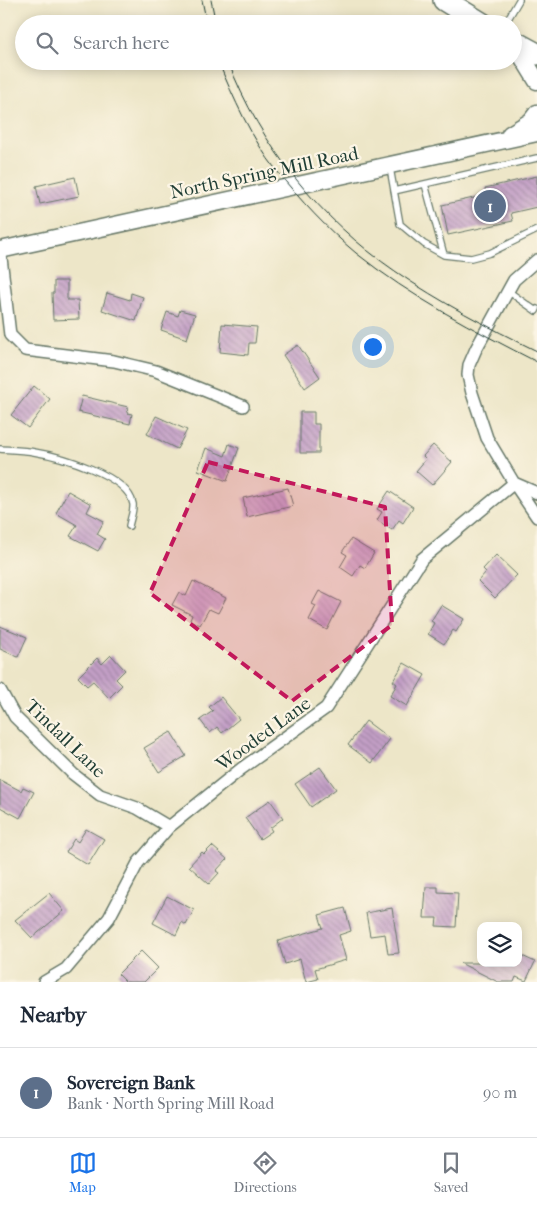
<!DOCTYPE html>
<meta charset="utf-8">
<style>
:root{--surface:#fff;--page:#f6f6f7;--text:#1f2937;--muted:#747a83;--line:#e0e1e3;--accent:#1a73e8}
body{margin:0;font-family:"IM FELL French Canon",serif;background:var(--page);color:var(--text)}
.controls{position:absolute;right:15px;bottom:15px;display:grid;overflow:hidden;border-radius:10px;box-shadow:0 2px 12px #0003}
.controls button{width:45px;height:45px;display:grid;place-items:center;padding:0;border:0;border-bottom:1px solid var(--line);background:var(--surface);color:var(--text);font:25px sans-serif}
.you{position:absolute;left:372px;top:346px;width:18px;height:18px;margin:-12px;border:4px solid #fff;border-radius:50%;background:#1a73e8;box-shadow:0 0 0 8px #1a73e833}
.badge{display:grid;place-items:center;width:32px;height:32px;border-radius:50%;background:var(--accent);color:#fff;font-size:16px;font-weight:700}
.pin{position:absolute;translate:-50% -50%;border:2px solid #fff;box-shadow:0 1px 5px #0006}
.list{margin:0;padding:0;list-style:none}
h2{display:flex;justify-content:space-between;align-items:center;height:65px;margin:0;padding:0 20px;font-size:21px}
h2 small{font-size:16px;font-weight:400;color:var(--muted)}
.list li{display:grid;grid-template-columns:32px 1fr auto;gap:15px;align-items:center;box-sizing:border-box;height:90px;padding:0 20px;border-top:1px solid var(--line)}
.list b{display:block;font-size:19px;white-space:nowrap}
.list p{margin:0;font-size:16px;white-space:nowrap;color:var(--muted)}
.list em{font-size:16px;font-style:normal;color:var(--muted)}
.icon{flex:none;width:28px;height:28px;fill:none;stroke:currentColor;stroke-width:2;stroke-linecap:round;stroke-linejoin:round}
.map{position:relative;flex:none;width:537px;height:982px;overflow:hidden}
.search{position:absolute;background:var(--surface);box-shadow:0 2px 12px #0003;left:15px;right:15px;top:15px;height:55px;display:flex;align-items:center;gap:12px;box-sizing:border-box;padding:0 18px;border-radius:28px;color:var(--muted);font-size:19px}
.sheet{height:155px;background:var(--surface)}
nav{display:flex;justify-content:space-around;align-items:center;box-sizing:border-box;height:70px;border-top:1px solid var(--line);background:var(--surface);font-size:14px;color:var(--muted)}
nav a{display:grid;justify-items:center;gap:2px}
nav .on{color:var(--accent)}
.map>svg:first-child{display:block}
</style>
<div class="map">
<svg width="537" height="982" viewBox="0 0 537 982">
<defs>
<pattern id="building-back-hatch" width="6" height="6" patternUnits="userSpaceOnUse" patternTransform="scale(1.25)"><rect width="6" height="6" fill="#c39fc6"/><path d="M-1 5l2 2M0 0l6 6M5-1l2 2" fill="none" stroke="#9e83a2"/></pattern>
</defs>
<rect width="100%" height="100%" fill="#fcf5e5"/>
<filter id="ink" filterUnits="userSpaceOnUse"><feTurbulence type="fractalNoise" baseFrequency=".02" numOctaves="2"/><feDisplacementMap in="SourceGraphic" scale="10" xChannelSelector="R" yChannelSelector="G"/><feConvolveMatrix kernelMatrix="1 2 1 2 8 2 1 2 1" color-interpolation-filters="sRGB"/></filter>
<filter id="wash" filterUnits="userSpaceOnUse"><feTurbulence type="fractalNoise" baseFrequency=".0096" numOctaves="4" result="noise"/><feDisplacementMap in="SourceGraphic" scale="20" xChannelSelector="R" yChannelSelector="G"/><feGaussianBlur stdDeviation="1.12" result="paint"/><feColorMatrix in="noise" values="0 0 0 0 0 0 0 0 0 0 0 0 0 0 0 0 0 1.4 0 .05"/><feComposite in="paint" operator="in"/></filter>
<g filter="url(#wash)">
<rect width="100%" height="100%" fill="#ede6c8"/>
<g id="blocks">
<path fill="url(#building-back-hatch)" d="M537,176V207L511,213L513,221L448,235L442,205L487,195L485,188Z
M75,177L79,196L40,204L36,186Z
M54,281H67V300H78L79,319L53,320L52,293H54Z
M107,293L130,300L131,293L143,297L136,321L102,310Z
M180,310L195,314L187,339L161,330L167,312L178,316Z
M222,324L257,327L255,343H249L248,355L220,352Z
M298,345L320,377L305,388L283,355Z
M34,386L50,399L28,428L11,415Z
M82,396L128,407L127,413L132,414L130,424L78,412Z
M300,412H314V424H319V453H300Z
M156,416L187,430L177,449L147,434Z
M229,444L239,448L227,481L198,470L206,448L225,456Z
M433,445L452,462L432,485L416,471L426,459L423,456Z
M288,488L293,506L247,517L243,498Z
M68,491L91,504L87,512L104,521L97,534L105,539L98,551L70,536L77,525L56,513Z
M389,491L413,507L403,523L399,520L392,530L377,520L382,512L377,509Z
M351,539L374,553L365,568L360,565L353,576L340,567L347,555L342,552Z
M496,555L517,575L495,598L478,581L486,572L483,569Z
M193,581L226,598L218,613L209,609L200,625L190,620L192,615L172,605L179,592L186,596Z
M319,591L341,602L327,630L309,620L316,606L312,604Z
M441,605L464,619L456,632L453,630L444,644L428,634L434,623L431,621Z
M0,626L27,637L18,657L0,649Z
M111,655L125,670L116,679L122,685L109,698L93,681L87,686L78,677L97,658L102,664Z
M404,663L425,675L407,706L390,696L397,684L393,681Z
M221,697L239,719L222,733L217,727L210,733L200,720L213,711L209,707Z
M366,721L390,739L372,763L348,745Z
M171,732L186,756L159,772L144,748Z
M320,767L336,789L311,807L295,784Z
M0,780L21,791L23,787L34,792L20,818L0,807Z
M270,800L283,818L270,828L272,831L260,839L245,818Z
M86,829L104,839L88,865L66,852L74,839L78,842Z
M212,846L227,859L216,871L219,873L209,884L189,866L202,852L204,854Z
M426,887H438V892L458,893L456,927L436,926L437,918H424Z
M49,893L64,911L32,938L15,920Z
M167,896L194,910L186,925L182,922L176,935L153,923Z
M345,908L351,931L339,935L346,960L315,969L318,979L306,982L300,959L285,964L278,941L323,928L319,915Z
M392,908L399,953L388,954L385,934L370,936L366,913Z
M141,951L158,968L144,982H126L118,974Z
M518,954L535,962L526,981L516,977L514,982H498L460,963H518Z"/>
</g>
</g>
<g filter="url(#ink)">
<use href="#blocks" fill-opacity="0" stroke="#677868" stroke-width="1"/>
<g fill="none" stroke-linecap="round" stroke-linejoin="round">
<defs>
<path id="lane" d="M505,24L519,0
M390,168L400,224L424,244L444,255L471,258L490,253L537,230
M425,184L444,255
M394,191L537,158
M508,291L536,311L537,309
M0,449C11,450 23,450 34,452C59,456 128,475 133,504C134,510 130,520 129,526"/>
<path id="street" d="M0,249L10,335L25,350L114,361L156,371L243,406
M537,260L514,280L476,349L469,365L468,375L472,393L487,438L514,483L537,517
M514,483L537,493
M0,690L15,717L73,774L100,795L137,808L169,827
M44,982L66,969L109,918L138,863L169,827L241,769L326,708L422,559L514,483"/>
<path id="secondary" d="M513,42L537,81
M510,134L531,121L537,113
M0,250L537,133"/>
<path id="highway" d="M444,0L483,24
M513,41L537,54"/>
</defs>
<use href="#lane" stroke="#677868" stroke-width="8"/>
<use href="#street" stroke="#677868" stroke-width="14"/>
<use href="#secondary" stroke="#677868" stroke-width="19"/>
<use href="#highway" stroke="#677868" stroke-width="24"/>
<use href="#lane" stroke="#fff" stroke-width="5.5"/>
<use href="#street" stroke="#fff" stroke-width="11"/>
<use href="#secondary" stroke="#fff" stroke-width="16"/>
<use href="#highway" stroke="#fff" stroke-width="21"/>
<path stroke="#1f3d34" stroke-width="1" d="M202,0L207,24
M211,0L216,24
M218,61C234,99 251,138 277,171C300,200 327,229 356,253C411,297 474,330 537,362
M228,61C260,146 321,220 395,271C440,302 488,327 537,351"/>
</g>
</g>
<path fill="#c2185b" fill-opacity="0.2" stroke="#c2185b" stroke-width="4" stroke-dasharray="10 6" stroke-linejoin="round" d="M208,462L385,507L392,625L292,701L150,593Z"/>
<g text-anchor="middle" stroke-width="4.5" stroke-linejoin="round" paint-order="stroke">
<g font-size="19" fill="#1f3d34" stroke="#fcf5e5">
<text transform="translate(264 172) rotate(-12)" y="7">North Spring Mill Road</text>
<text transform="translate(263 733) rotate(-36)" y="7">Wooded Lane</text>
<text transform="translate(66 738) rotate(44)" y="7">Tindall Lane</text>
</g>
</g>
</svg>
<div class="controls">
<button><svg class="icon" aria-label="layers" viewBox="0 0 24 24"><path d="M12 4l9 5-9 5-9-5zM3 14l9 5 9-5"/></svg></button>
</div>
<div class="you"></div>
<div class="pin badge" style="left:490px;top:206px;background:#5c6f8a">1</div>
<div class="search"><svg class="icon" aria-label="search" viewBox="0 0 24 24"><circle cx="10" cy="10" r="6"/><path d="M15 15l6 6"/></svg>Search here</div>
</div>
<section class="sheet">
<h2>Nearby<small></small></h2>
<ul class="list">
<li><span class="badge" style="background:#5c6f8a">1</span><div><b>Sovereign Bank</b><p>Bank · North Spring Mill Road</p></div><em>90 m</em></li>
</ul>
</section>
<nav>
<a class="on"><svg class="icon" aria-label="map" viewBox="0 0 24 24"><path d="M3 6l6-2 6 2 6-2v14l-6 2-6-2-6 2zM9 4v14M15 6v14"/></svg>Map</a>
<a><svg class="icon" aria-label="directions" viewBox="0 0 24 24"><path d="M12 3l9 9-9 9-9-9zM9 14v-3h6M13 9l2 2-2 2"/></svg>Directions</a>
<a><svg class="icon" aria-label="saved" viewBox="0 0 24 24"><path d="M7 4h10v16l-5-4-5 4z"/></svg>Saved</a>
</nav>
